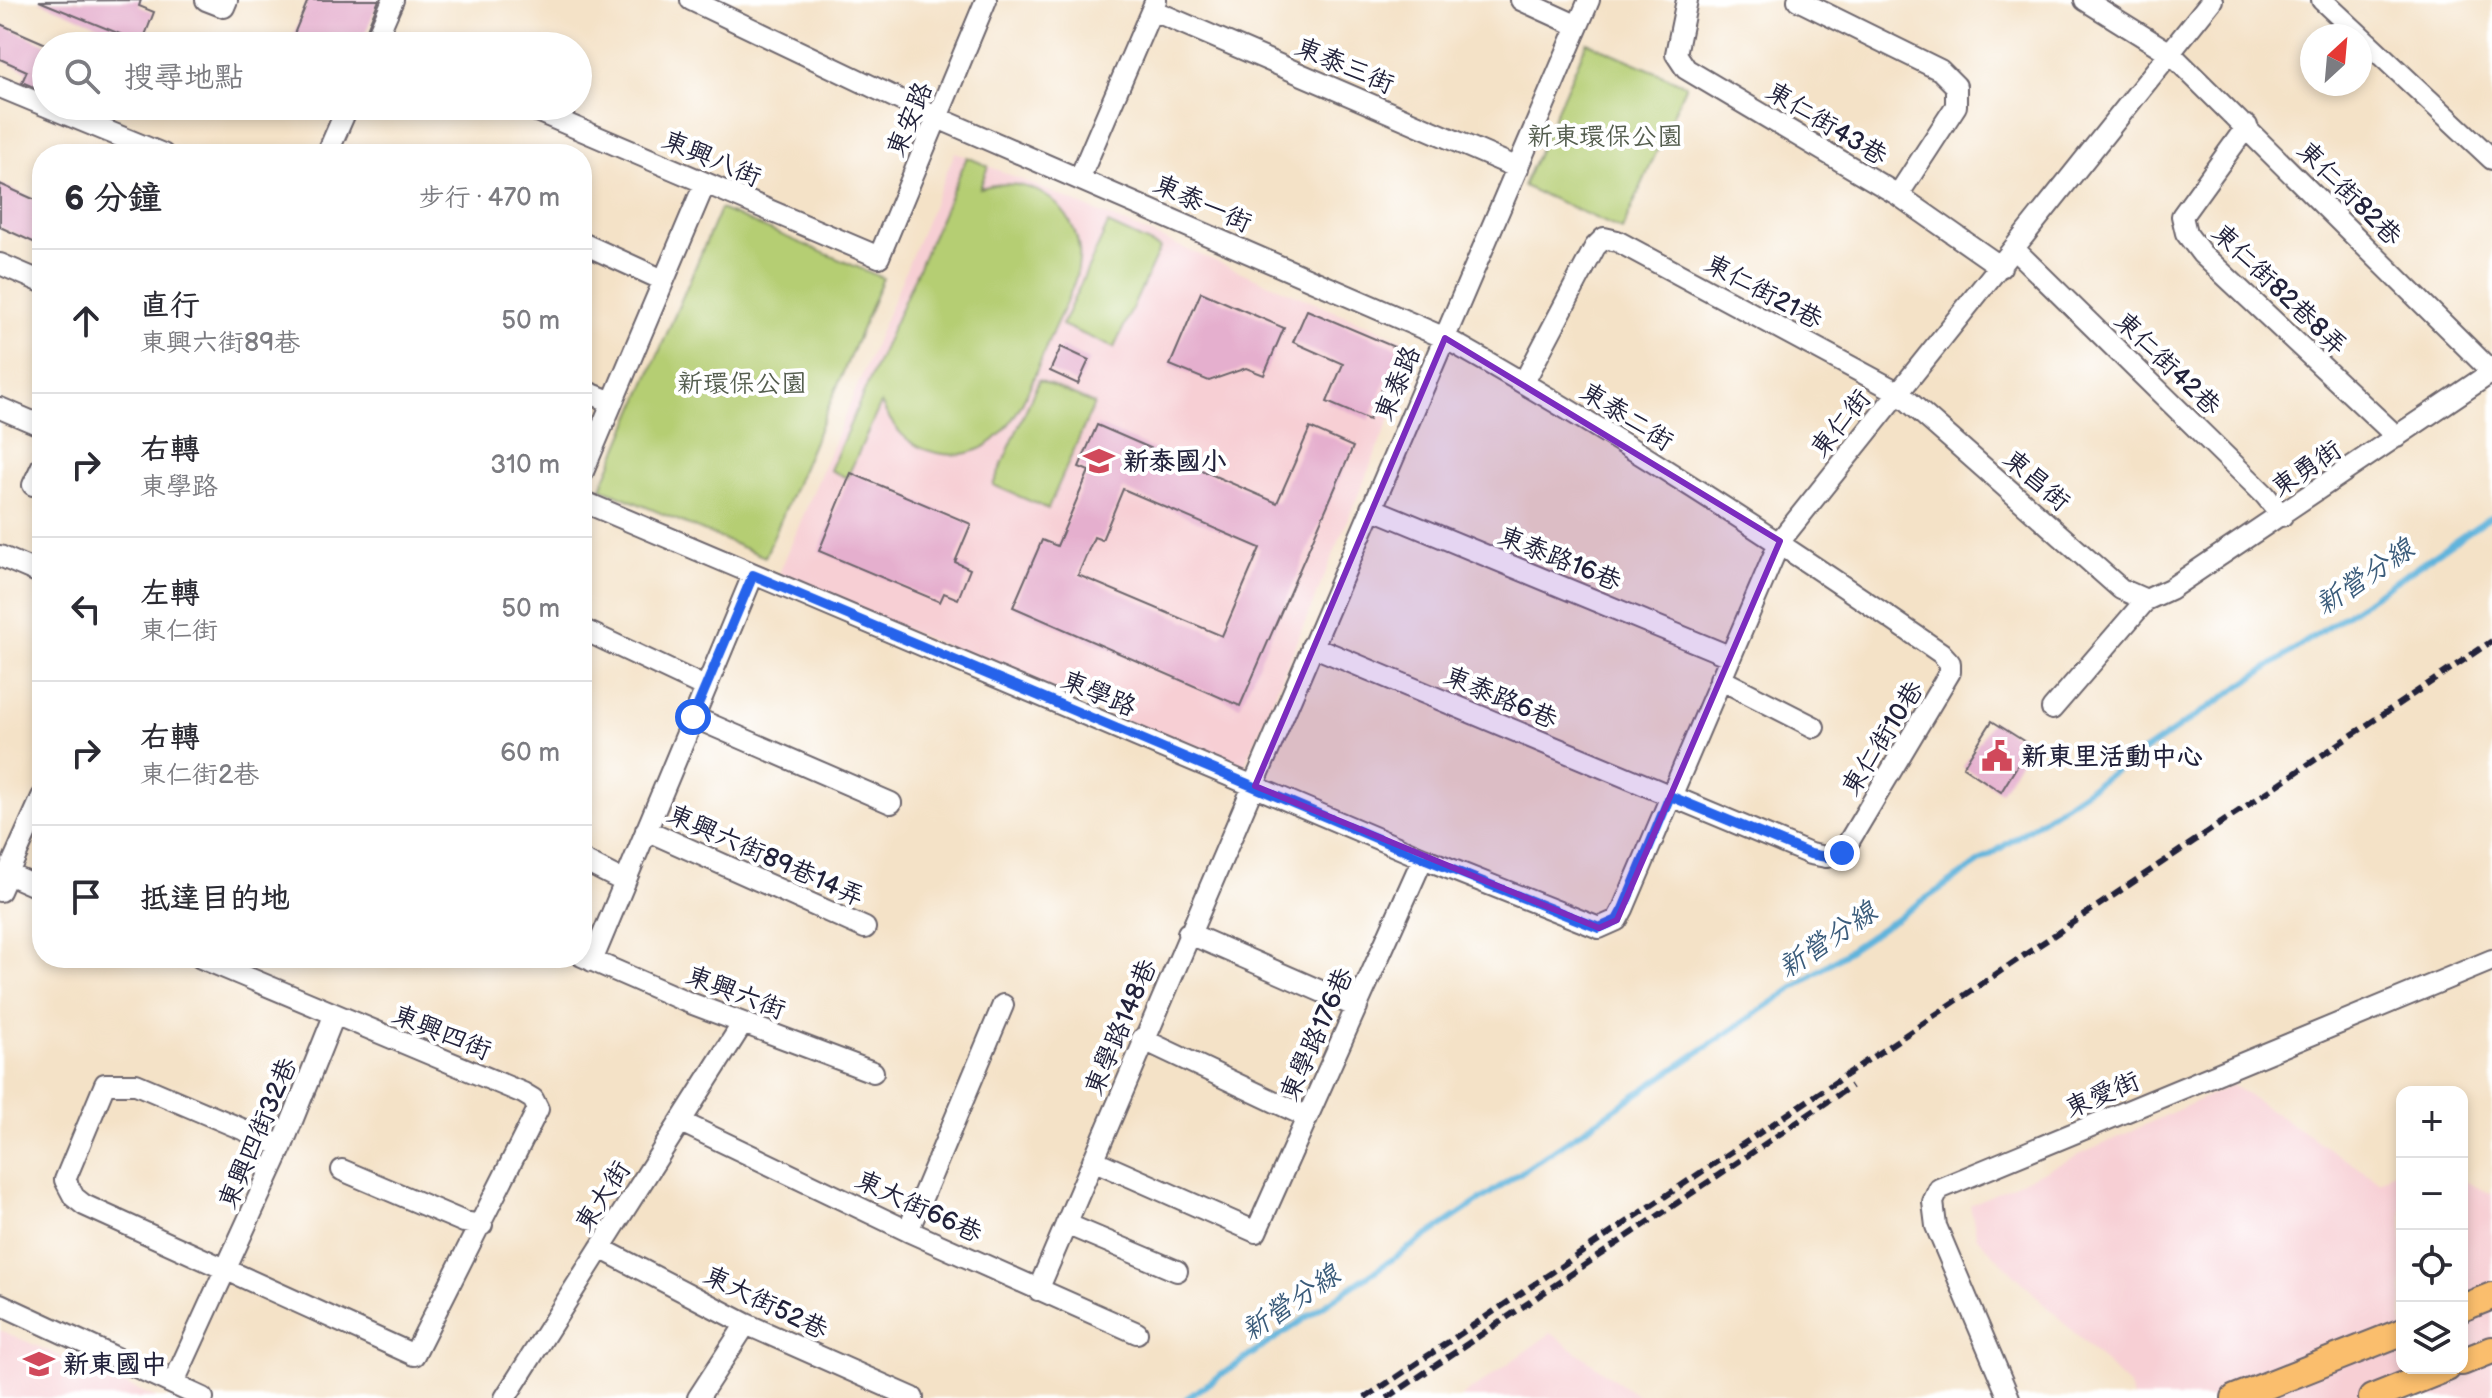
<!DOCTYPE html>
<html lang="zh-TW">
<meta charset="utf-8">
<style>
:root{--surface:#fff;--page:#f7f7f7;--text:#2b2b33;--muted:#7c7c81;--line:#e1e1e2}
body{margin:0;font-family:"Balsamiq Sans","LXGW WenKai TC",sans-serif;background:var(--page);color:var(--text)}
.controls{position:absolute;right:24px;bottom:24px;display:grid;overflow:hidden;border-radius:16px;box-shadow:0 4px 12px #0003}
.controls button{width:72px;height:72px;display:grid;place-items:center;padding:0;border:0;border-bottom:2px solid var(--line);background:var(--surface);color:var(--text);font:40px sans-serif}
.compass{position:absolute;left:2300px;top:24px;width:72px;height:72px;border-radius:50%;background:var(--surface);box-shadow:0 4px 12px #0003;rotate:26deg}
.stop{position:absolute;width:24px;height:24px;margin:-18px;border:6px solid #2563eb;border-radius:50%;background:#fff}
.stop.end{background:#2563eb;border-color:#fff;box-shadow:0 2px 8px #0008}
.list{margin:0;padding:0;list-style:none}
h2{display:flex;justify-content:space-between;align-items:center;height:104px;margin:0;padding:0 32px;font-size:34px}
h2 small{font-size:26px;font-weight:400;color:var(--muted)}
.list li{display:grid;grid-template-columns:52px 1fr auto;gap:24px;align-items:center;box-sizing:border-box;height:144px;padding:0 32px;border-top:2px solid var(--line)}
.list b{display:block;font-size:30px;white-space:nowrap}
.list p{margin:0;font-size:26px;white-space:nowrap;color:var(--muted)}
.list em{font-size:26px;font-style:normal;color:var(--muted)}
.icon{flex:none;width:44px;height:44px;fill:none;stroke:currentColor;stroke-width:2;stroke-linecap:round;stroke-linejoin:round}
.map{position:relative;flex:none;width:2492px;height:1398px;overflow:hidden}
.search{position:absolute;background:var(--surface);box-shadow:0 4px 12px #0003;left:32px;top:32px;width:560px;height:88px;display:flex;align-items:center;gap:20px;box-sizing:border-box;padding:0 28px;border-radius:44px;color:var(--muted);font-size:30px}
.panel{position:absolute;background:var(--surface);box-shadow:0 4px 12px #0003;left:32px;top:144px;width:560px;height:824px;border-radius:32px}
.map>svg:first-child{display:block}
</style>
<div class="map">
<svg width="2492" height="1398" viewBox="0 0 2492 1398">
<rect width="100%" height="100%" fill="#fff"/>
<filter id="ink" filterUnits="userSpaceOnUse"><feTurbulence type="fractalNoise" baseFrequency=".0125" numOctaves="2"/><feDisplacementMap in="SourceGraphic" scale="16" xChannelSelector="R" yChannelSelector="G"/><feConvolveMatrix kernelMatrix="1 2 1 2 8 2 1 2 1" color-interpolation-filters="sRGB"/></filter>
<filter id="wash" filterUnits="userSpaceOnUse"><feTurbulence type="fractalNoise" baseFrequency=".006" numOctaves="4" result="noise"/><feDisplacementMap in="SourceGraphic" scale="32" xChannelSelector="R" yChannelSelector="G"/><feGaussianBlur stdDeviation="1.8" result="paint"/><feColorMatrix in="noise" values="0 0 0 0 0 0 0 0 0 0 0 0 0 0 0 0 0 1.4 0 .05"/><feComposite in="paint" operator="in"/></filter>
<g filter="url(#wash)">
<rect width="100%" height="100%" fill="#f4e2c7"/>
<path fill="#f7cfd4" d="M955,152L1420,347L1243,771L778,576Z
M2232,1085L2380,1182L2402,1165V1368H2462V1180L2492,1194V1398H2133L2128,1385L1977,1238L1970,1205Z
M0,1330L157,1398H0Z
M1551,1333L1640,1398H1460Z"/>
<path fill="#b5ce73" stroke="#6c7857" stroke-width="2" d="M1587,42L1686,85L1622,230L1523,186Z
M967,157L988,166L980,188C1025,174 1072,199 1079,249C1082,277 1062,309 1051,335C1029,386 1009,468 937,453C908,447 893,428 881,403L847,478L830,470Z
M720,209L883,278L765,557L601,488Z
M1108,224L1160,248L1114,348L1062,325Z
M1039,380L1094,404L1048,509L993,485Z"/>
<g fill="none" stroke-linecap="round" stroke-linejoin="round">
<path stroke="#60b4dc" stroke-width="6" d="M1187,1398L2492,516"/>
</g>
<g id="blocks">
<path fill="#e5afce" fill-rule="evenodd" d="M141,0L139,6L154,12L142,43L39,1Z
M308,0H379L360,46H289Z
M0,24L46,44V76L40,90L22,82L27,71L0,59Z
M0,184L42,203V246L0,227Z
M1201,292L1284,328L1264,375L1246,368L1209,381L1170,365Z
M1307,310L1399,349L1369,420L1327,402L1343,364L1293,342Z
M1061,347L1089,360L1078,384L1050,371Z
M1097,425L1277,503L1310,428L1353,447L1240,706L1013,607L1042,540L1057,546L1089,471L1079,467ZM1123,489L1260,548L1222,636L1078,575L1094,537L1102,540Z
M851,473L971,524L955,562L970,569L958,599L944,593L940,602L819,551Z
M1992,721L2030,745L2001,792L1963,767Z"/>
</g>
</g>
<g filter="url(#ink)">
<use href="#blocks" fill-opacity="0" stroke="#6c656c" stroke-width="2"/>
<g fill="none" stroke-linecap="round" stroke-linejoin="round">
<defs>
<path id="minor" d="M206,0L224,7L227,0
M691,0L938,118L1445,338C1616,434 1780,542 1941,653L1950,663V672L1842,853L1826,857L1810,854L1312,646
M1521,0L1578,26
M1687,0L1676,54L1686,69L1898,195L2001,267
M1798,0L1940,70L1956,86V106L1898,195
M2085,0L2170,53L2492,372
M2322,0L2492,159
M1152,10L1518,168
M373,46L393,0
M0,87L46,106
M46,106L163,154
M525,106L879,257L986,0
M2247,126L2182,216L2186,233L2202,254L2397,437
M327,154L348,106
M1080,177L1156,0
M582,243L663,280
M2015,250L2265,495L2282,516
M0,264L42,282
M1524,382L1595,247L1604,238L1617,241L1898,392L2121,589L2146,600
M582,390L612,402
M0,408L42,426
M582,474L705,183
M33,485L42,466
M582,501L1423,858L1599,928L1617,920L1623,909L1780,541L2212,0
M1371,508L1729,656
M0,556L42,574
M582,629L705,687
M1720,679L1814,727
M2052,709L2146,600L2170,589L2492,372
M693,717L891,803
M646,830L865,928
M582,860L623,881
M8,874L42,889
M0,891L42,797
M1188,933L1357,1007
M582,956L685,1001L873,1072
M201,958L523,1093L533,1099L538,1109L414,1355L84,1205L74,1197L65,1180L105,1084H136L282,1146
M592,961L753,575
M1142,1039L1307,1117
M681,1122L908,1231L1137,1333
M1093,1160L1256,1232L1423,858
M342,1170L464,1222L482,1225
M1066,1224L1177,1271
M908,1231L1003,1005
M600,1248L746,1324L913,1398
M1038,1290L1589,0
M0,1304L203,1398
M173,1384L282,1146L334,1016
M505,1398L743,1023
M698,1398L746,1324
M2009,1398L1936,1226L1933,1202L1939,1189L2492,960"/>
<path id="major" d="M2462,1308L2492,1296
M2462,1362L2492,1350
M2235,1398L2402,1332
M2372,1398L2447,1368"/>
</defs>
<use href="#minor" stroke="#6c656c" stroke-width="24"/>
<use href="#major" stroke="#6c656c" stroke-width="30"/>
<use href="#minor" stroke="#fff" stroke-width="20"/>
<use href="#major" stroke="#fabe6d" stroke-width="26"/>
<path stroke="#22223b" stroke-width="6" stroke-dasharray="12 6" stroke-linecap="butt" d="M1365,1398L2492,641
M1387,1398L1851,1086"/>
</g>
</g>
<g fill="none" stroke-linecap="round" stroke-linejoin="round" filter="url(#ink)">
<path stroke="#2563eb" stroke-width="10" d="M693,717L753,575L1423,858L1599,928L1617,920L1623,909L1670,796L1810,854L1826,857L1842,853"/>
</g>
<path fill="#7b2cbf" fill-opacity="0.2" stroke="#7b2cbf" stroke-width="6" stroke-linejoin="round" d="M1445,338L1780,541L1617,920L1599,928L1255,786Z"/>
<defs>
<symbol id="school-bare" viewBox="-9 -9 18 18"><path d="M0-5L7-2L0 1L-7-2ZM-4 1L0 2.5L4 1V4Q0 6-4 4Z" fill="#d1495b" stroke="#fff" stroke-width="2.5" paint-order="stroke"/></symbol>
<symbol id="civic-bare" viewBox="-9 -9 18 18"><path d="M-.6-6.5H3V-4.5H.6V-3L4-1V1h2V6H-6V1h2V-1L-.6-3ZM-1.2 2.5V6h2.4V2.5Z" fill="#d1495b" stroke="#fff" stroke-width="2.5" paint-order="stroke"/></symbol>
</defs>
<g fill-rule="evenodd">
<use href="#school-bare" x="1077" y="439" width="44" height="44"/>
<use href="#civic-bare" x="1975" y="734" width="44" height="44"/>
<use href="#school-bare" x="17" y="1342" width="44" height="44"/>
</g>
<g text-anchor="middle" stroke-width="8" stroke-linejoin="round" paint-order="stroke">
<g font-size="26" fill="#22223b" stroke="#fff">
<text transform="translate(1345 65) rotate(23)" y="9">東泰三街</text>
<text transform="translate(909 119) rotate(-67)" y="9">東安路</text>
<text transform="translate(1827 123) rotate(31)" y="9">東仁街43巷</text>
<text transform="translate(712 158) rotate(23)" y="9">東興八街</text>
<text transform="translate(2350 193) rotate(45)" y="9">東仁街82巷</text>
<text transform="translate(1203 203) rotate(24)" y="9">東泰一街</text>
<text transform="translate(2280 289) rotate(44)" y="9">東仁街82巷8弄</text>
<text transform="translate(1764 291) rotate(28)" y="9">東仁街21巷</text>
<text transform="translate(2168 363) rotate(44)" y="9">東仁街42巷</text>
<text transform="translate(1397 383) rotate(-67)" y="9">東泰路</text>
<text transform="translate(1627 416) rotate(32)" y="9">東泰二街</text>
<text transform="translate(1840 423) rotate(-51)" y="9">東仁街</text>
<text transform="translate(2306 468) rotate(-34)" y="9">東勇街</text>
<text transform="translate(2037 480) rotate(41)" y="9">東昌街</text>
<text transform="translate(1560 558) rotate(22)" y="9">東泰路16巷</text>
<text transform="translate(1099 693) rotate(23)" y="9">東學路</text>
<text transform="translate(1501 697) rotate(23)" y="9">東泰路6巷</text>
<text transform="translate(1882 738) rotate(-58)" y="9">東仁街10巷</text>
<text transform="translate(766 855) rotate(24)" y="9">東興六街89巷14弄</text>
<text transform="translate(736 992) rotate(21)" y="9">東興六街</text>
<text transform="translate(1120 1027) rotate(-67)" y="9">東學路148巷</text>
<text transform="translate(442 1032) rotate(22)" y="9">東興四街</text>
<text transform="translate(1316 1034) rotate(-66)" y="9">東學路176巷</text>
<text transform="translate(2102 1094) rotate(-23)" y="9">東愛街</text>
<text transform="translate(257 1133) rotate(-67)" y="9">東興四街32巷</text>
<text transform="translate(602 1196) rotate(-57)" y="9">東大街</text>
<text transform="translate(919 1206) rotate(25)" y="9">東大街66巷</text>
<text transform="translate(766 1302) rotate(26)" y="9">東大街52巷</text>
</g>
<g font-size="26" fill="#555e4f" stroke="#fff">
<text x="1605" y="145">新東環保公園</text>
<text x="742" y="392">新環保公園</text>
</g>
<g font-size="26" font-weight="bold" fill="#22223b" stroke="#fff" text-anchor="start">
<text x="1123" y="470">新泰國小</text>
<text x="2021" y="765">新東里活動中心</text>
<text x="63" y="1373">新東國中</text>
</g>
<g font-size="28" font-style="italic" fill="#3b5c7b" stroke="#fff">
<text transform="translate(2364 576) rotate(-34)" y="10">新營分線</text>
<text transform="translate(1827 939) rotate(-34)" y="10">新營分線</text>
<text transform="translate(1290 1302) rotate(-34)" y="10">新營分線</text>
</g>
</g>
</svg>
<div class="controls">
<button>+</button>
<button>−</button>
<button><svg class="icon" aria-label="locate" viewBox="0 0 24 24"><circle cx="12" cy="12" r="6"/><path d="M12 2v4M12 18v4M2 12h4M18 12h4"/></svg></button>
<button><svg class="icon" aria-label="layers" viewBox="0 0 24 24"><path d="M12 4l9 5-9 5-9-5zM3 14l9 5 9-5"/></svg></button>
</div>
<svg class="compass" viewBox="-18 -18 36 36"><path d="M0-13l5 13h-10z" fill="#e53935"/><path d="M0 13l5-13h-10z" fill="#7c7c81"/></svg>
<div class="stop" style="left:693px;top:717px"></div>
<div class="stop end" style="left:1842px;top:853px"></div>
<div class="search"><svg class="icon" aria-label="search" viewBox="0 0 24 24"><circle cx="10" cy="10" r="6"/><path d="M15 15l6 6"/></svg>搜尋地點</div>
<section class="panel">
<h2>6 分鐘<small>步行 · 470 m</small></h2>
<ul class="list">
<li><svg class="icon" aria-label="ahead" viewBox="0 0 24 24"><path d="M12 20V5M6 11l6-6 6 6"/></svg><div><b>直行</b><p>東興六街89巷</p></div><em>50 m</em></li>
<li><svg class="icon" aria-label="right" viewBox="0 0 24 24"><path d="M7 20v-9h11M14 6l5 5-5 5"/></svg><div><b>右轉</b><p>東學路</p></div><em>310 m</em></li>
<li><svg class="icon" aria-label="left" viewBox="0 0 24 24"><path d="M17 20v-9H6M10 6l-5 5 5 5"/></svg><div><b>左轉</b><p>東仁街</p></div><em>50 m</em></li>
<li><svg class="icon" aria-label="right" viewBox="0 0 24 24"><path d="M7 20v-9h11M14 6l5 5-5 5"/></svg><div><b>右轉</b><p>東仁街2巷</p></div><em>60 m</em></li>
<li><svg class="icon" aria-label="arrive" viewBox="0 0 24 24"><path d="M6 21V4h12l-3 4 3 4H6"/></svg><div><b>抵達目的地</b></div></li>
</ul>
</section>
</div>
